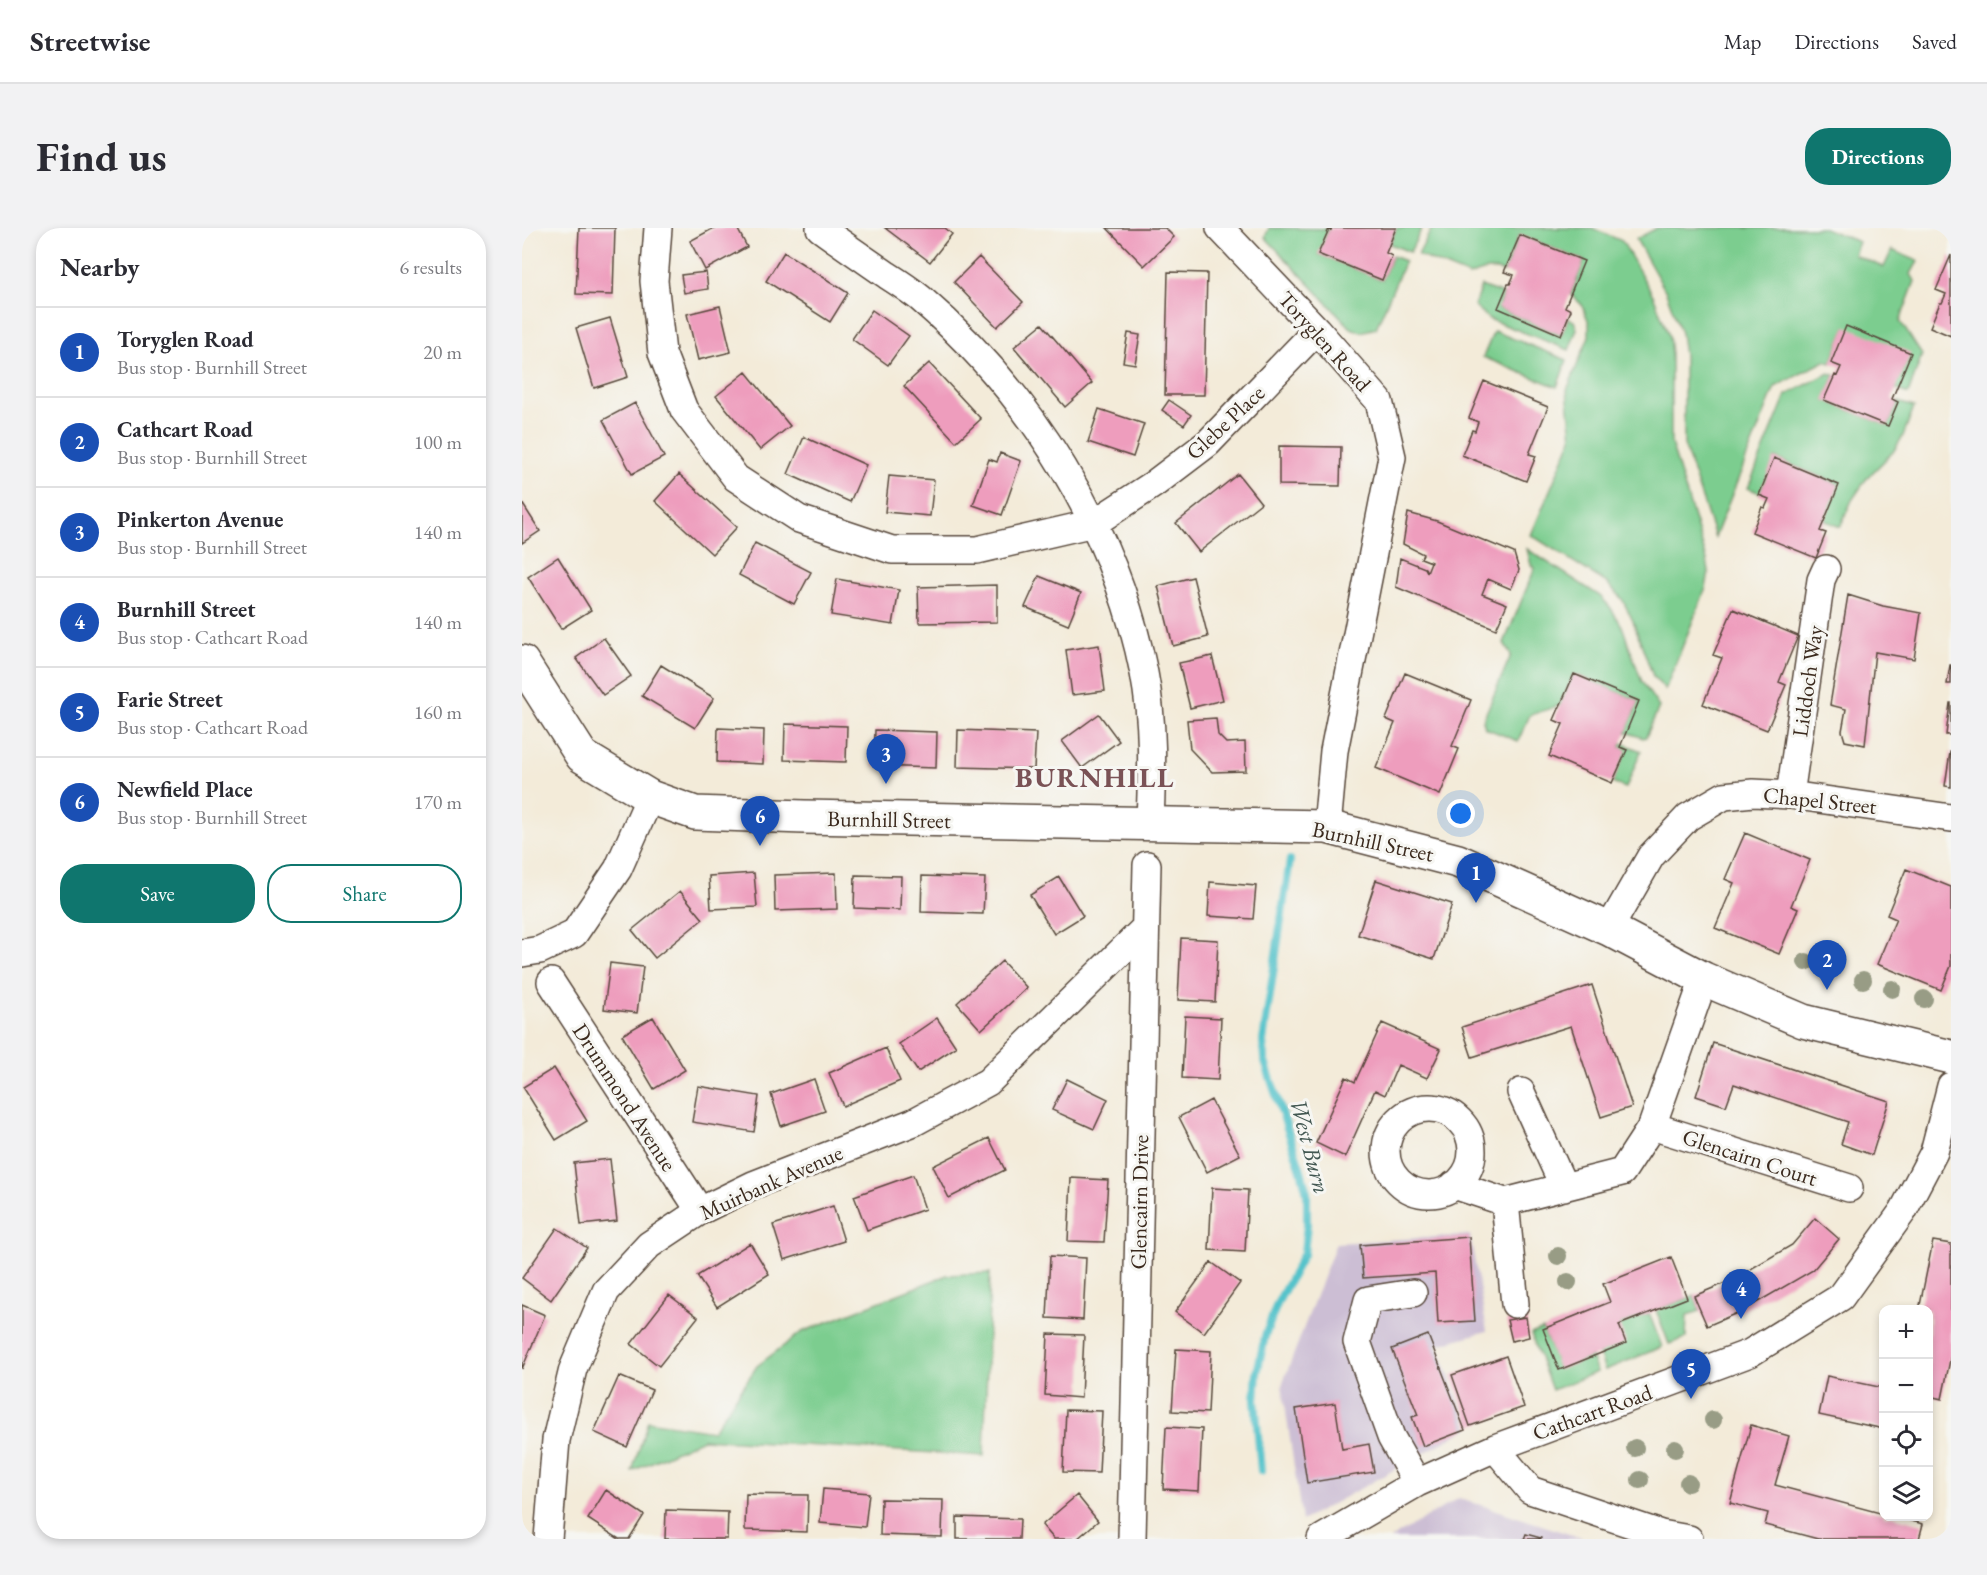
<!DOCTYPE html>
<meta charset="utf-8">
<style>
:root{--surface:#fff;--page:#f2f2f3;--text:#2b2b33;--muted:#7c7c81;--line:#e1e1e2;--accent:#0f766e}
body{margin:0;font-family:"EB Garamond",serif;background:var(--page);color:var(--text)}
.controls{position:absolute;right:18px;bottom:18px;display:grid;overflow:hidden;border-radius:12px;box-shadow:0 3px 9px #0003}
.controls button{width:54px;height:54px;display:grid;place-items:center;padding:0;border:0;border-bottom:2px solid var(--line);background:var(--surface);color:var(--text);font:30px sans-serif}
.you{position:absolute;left:939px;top:586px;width:21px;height:21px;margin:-15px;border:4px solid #fff;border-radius:50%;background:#1a73e8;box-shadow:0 0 0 9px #1a73e833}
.badge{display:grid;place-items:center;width:39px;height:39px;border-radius:50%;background:var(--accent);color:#fff;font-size:20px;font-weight:700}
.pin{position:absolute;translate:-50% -50px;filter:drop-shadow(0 2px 3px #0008)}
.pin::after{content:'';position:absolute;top:32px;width:21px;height:18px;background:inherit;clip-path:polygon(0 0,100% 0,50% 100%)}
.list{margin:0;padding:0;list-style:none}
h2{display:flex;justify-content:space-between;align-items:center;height:78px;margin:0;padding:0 24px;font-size:26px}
h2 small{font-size:20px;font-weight:400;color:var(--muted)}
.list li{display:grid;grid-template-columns:39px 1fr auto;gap:18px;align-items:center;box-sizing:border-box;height:90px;padding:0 24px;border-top:2px solid var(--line)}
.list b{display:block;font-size:22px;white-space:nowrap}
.list p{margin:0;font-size:20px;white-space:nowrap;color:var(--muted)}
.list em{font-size:20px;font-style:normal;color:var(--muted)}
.actions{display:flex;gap:12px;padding:18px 24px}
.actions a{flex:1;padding:14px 0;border:2px solid var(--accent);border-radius:24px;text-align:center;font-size:21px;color:var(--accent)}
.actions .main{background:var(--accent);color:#fff}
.icon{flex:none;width:33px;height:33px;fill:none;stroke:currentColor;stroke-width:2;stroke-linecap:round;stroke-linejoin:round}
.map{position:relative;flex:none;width:1429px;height:1311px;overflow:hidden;border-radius:24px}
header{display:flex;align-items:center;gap:36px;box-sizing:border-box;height:84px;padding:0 30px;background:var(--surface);border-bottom:2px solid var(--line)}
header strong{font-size:28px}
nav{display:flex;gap:33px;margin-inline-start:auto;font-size:21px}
.intro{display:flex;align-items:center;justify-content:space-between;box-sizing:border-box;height:144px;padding:0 36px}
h1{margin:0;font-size:42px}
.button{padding:15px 27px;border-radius:24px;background:var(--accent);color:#fff;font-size:21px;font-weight:700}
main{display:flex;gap:36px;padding:0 36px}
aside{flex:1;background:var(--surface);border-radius:24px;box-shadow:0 3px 9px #0003}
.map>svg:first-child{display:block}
</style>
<header>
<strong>Streetwise</strong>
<nav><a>Map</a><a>Directions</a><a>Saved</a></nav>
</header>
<div class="intro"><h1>Find us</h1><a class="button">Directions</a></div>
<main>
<aside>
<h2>Nearby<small>6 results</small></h2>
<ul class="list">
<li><span class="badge" style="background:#1a4fb4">1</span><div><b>Toryglen Road</b><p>Bus stop · Burnhill Street</p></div><em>20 m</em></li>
<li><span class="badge" style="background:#1a4fb4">2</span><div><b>Cathcart Road</b><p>Bus stop · Burnhill Street</p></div><em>100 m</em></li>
<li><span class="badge" style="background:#1a4fb4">3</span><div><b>Pinkerton Avenue</b><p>Bus stop · Burnhill Street</p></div><em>140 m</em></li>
<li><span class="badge" style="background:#1a4fb4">4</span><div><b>Burnhill Street</b><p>Bus stop · Cathcart Road</p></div><em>140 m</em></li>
<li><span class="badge" style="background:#1a4fb4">5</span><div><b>Farie Street</b><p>Bus stop · Cathcart Road</p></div><em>160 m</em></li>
<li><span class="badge" style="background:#1a4fb4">6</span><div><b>Newfield Place</b><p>Bus stop · Burnhill Street</p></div><em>170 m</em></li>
</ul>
<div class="actions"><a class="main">Save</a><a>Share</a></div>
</aside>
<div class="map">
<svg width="1429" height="1311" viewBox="0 0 1429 1311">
<rect width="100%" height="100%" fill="#f6f6f2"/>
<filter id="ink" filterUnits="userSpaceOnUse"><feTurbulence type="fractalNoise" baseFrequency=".0167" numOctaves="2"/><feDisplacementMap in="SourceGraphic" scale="12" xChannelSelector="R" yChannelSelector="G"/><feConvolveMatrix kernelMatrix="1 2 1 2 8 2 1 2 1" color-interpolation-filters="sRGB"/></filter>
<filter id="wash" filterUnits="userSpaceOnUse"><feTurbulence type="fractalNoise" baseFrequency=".008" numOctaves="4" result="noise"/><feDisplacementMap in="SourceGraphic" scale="24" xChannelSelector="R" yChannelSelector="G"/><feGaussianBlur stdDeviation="1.35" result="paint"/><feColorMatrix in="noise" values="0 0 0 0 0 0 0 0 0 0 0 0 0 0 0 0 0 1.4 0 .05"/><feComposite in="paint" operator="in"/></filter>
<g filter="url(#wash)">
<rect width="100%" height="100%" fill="#f3ebd9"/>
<path fill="#ccbed4" d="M948,1007L965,1103L915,1117L947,1200L780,1293L760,1157L814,1015Z
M937,1270L1062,1311H868Z"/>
<path fill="#7bcd8f" stroke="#5b7c56" stroke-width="1.5" d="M747,0L807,1L797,26L860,52L870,28L883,33L854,100L839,104L829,100L743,9Z
M874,0H900L888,24L868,16Z
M910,0H1070L1100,13L1132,69L1147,108L1149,126V215L1185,332L1187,344L1184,360L1143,462L1131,448L1111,393L1100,371L1085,355L1009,307L1050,210L1045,162L1067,108V95L1060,77L1049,66L1062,33L998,7L982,44C969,39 960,43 947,48L896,27Z
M1135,0H1302L1337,14L1332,27L1362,39L1370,22L1396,33L1389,46L1393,53L1378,93L1400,127L1386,166L1374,161L1324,99L1309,135L1303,133L1253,159L1193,309L1162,217V128L1159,105L1144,64L1114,11Z
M959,58L981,66L976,80L1039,107L1046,90L1052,93L1055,101L1047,122L967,91L952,78Z
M972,103L1045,132L1035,159L961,129Z
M1307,145L1313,147L1303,172L1366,198L1376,174L1392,179L1381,208L1371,224L1345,250L1330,272L1318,299L1302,292L1316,256L1253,230L1238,265L1226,260L1264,167Z
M1005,321L1078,368L1088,379L1100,398L1120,454L1137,479L1124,509L1121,510L1104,504L1117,473L1052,446L1039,477L1008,487L996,513L963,500L961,492L989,427L982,415L1013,340L1009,337Z
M1100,515L1119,523L1104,560L1090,555L1104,522L1098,519Z
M468,1045L462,1228L181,1211L110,1243L126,1193L191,1203L235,1138L280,1104L425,1047Z
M1172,1068L1178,1083L1165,1087L1164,1110L1147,1116L1134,1082Z
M1127,1085L1140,1119L1083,1142L1077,1126L1097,1097Z
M1021,1101L1037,1141L1069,1129L1075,1144L1030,1162L1009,1106Z"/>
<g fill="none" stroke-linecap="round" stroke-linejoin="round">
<path stroke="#55c3cb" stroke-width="8" d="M739,1243L733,1172L735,1145L743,1108L755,1076L782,1025L785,996V965L779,942L742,831L741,813L768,632"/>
</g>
<g id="blocks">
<path fill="#ee9dbd" d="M57,0H93L91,67L54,66Z
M192,0H215L225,19L183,42L168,13Z
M363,0H423L430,6L408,34Z
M585,0H643L652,9L622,38Z
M810,0H874L864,25L870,28L860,52L796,26L807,1L809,2Z
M998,7L1062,33L1043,79L1049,82L1039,107L976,80L986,56H988L992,47L982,44Z
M262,24L326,65L308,94L244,53Z
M1429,27V108L1408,99L1418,75H1420L1424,66L1414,62Z
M457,29L501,74L475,99L432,54Z
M184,44L186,61L162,65L159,47Z
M646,44L685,45L682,167H643Z
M198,78L209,124L176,132L165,86Z
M350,82L387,108L366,137L330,111Z
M88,90L106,149L72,160L54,100Z
M520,96L570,155L543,179L492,119Z
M1324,98L1389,125L1370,171L1376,174L1366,198L1302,172L1313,147L1315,148L1319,139L1309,135Z
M606,105L618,107L613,136L601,134Z
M407,135L459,191L434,214L382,158Z
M224,144L268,198L238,222L194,168Z
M962,153L1026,179L1007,226L1014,228L1004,253L940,227L950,202L953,203L956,194L947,190Z
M647,172L669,187L662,197L640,182Z
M113,175L142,229L110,246L81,192Z
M577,181L622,196L611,229L566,214Z
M282,209L344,237L328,274L266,246Z
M757,218L819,219L818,258L757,257Z
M478,225L499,233L480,287L451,277L467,231L475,234Z
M1252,230L1317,257L1298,303L1304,305L1294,330L1230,304L1240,279L1243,280L1247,271L1237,267Z
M157,246L215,299L190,326L133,273Z
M716,246L739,275L677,324L654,295Z
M367,248L412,252L408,288L363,284Z
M0,275L18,303L0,315Z
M886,285L915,293L992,325L997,342L989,361L966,351L960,366L985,376L974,401L874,359L878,330L903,340L905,344L909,334L899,330L901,326L881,316Z
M233,315L289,344L272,376L217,347Z
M36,329L69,382L39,401L6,349Z
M517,348L559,365L546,397L503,379Z
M671,349L686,409L651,418L636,358Z
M315,351L377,362L371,397L309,387Z
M475,357V394L397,395L396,359Z
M1326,367L1361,378L1399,385L1392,431L1353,424L1343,517L1323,513L1320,503L1324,481L1308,477Z
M1211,381L1276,408L1257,454L1264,457L1245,502L1181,476L1200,430L1191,427Z
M82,410L109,448L81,467L54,430Z
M577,417L583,463L550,467L544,422Z
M690,428L701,472L668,480L657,435Z
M139,437L192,470L173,500L120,468Z
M1428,437H1429V456H1425Z
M883,445L949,472L930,518L937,521L918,567L854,540L873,495L864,491Z
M1052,446L1117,473L1098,519L1105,522L1090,555L1027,528L1041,496L1032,492Z
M1428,475H1429V507H1424Z
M577,486L597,513L560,540L540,513Z
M694,490L696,507L704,515L723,514L724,543L690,544L668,521L665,492Z
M263,496L325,498L324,534L262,532Z
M196,500L242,502L241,536L195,534Z
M353,502L415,504L414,540L352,538Z
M436,502L514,505L512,541L435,539Z
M1428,524H1429V559L1423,558Z
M1223,605L1288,632L1269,678L1276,681L1257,726L1193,700L1212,655L1203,651Z
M1384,641L1429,659V738L1419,762L1355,736L1374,691L1365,687Z
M232,645L235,679L189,681L187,648Z
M314,645L315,681L253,683L252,647Z
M333,647L379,648L378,682L332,680Z
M400,648L463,650L461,686L399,684Z
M537,649L561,688L532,706L508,667Z
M854,652L930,676L912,731L836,707Z
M688,654L734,658L731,691L686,688Z
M158,663L181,691L133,730L110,702Z
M659,710L696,712L693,774L656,772Z
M480,733L505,760L459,802L435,775Z
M88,735L121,739L115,785L82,781Z
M1070,757L1110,879L1079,889L1049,798L950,829L940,799Z
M663,788L699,790L696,852L660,850Z
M131,789L163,842L132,861L100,807Z
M415,790L434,819L396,844L377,816Z
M860,795L919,821L905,850L876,837L863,867L853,862L823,929L794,915L824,849L833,854Z
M1191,815L1367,873L1350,927L1319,916L1326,894L1212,856L1204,878L1174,868Z
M364,820L378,853L321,878L307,845Z
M32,840L65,893L34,912L1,859Z
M292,851L303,883L259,898L249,866Z
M545,851L586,871L572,901L530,882Z
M176,858L237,868L232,904L170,894Z
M689,872L718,927L685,944L657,889Z
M467,910L483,942L427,970L411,938Z
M88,931L95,993L59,997L52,935Z
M391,947L403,981L345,1002L332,968Z
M549,950L586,952L582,1014L546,1013Z
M690,960L726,962L723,1024L687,1022Z
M311,978L322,1013L262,1032L251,997Z
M1293,990L1317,1011L1291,1042L1222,1082L1185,1098L1172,1068L1208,1053L1270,1017Z
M35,1000L65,1020L29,1072L0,1050Z
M947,1009L953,1093L916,1095L913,1045L841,1050L838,1017Z
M1411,1013L1429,1016V1127L1420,1171L1407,1168V1082H1397Z
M228,1015L247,1046L195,1079L175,1048Z
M528,1028L564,1030L561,1092L525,1090Z
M1149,1029L1165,1070L1097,1097L1104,1115L1037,1142L1021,1101L1088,1074L1081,1056Z
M689,1034L718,1055L682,1105L653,1084Z
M147,1067L176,1089L137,1138L109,1116Z
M0,1077L23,1087L0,1141Z
M1004,1089L1007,1109L990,1113L985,1092Z
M526,1106L562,1107L559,1170L523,1167Z
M906,1107L943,1202L901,1218L890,1189L896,1187L870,1121Z
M654,1121L689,1123L686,1185L650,1183Z
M984,1128L1002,1179L948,1198L930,1147Z
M97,1148L130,1162L105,1219L72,1204Z
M1305,1148L1362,1160V1201L1297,1187Z
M813,1175L820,1221L847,1216L852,1244L785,1255L774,1181Z
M544,1182L580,1183L577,1245L541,1244Z
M1229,1197L1267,1208L1253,1257L1362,1286V1288H1371L1401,1296L1397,1311H1296L1243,1297L1246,1285L1208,1275Z
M644,1199L680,1201L677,1263L641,1261Z
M301,1261L347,1265L343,1299L298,1295Z
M84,1262L122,1287L107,1311H97L66,1291Z
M224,1266L286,1267L285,1304L223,1302Z
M555,1267L576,1293L555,1311H532L520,1297Z
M359,1271L421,1272L420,1309L358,1307Z
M144,1282L206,1284L205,1311H143Z
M435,1289L498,1291L497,1311H435Z
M1004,1306L1019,1310V1311H1002Z"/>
</g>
</g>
<g filter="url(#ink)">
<use href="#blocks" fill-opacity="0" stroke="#57473a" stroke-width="1.5"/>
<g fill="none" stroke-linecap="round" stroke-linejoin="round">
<defs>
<path id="minor" d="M136,0L132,53L140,125L162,182L214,250L277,291L370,322H455L572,295L632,256L686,215L795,102
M298,0C320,16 342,31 365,47C376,54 388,62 398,70C510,166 593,301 622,445C632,495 630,544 628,594
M698,0L795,102L857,173L870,229L812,523L805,599
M1268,567L1299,352L1304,341
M1087,701L1129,628L1166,589L1202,568L1231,565L1268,567L1429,590
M0,725L18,722L52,706L96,641L128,569
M29,754L178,983
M999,864L1042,959
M864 923a43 43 0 1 1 86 0a43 43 0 1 1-86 0Z
M1130,898L1327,960
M932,957L983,974L1100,944L1130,898L1182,751
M983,974L993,1076
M891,1065L846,1072L835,1114L869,1209L895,1255
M973,1220L1008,1262L1139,1306L1167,1311
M26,1311L34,1212L51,1141L84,1063L127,1017L178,983L231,957L392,894L466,854L622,701
M610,1311L625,637
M799,1311L895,1255L973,1220L1228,1125L1319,1069L1381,983L1412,924L1429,858"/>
<path id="major" d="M0,434L60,528L128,569L173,585L282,589L805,599L936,633L1087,701L1182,751L1281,793L1429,829"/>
</defs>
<use href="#minor" stroke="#57473a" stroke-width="30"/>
<use href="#major" stroke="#57473a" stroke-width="36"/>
<use href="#minor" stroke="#fff" stroke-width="27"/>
<use href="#major" stroke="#fff" stroke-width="33"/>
</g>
<g fill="#989c85">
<circle cx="1284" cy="734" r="9"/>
<circle cx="1341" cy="752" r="9"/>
<circle cx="1370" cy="761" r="9"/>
<circle cx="1402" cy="771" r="9"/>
<circle cx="1036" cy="1028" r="9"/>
<circle cx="1046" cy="1054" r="9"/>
<circle cx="1191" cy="1192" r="9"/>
<circle cx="1113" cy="1220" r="9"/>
<circle cx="1153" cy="1221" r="9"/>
<circle cx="1118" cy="1252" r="9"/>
<circle cx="1166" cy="1255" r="9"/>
</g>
</g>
<g text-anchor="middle" stroke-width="6" stroke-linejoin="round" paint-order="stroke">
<g font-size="22" fill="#3b2a1e" stroke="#f6f6f2">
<text transform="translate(803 113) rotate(48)" y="8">Toryglen Road</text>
<text transform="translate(703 194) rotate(-43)" y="8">Glebe Place</text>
<text transform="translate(1285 453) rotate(-82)" y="8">Liddoch Way</text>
<text transform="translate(1298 572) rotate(6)" y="8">Chapel Street</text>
<text transform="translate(367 591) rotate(1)" y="8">Burnhill Street</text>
<text transform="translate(851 613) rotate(12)" y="8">Burnhill Street</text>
<text transform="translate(103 869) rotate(57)" y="8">Drummond Avenue</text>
<text transform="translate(1228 929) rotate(18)" y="8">Glencairn Court</text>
<text transform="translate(249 954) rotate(-24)" y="8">Muirbank Avenue</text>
<text transform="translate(617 974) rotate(-89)" y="8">Glencairn Drive</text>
<text transform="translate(1070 1184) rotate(-20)" y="8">Cathcart Road</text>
</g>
<g font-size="24" font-style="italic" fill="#435852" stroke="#f6f6f2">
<text transform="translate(788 918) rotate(75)" y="8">West Burn</text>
</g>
<g font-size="28" font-weight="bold" letter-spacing="1.5" fill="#7a5256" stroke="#f6f6f2">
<text x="573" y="559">BURNHILL</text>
</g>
</g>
</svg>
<div class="controls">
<button>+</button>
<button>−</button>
<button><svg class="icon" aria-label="locate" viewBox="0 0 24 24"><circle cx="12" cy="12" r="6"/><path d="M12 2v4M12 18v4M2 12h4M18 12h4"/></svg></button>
<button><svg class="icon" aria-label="layers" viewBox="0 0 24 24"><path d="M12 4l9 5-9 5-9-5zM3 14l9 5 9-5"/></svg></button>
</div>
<div class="you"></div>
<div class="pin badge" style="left:954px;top:675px;background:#1a4fb4">1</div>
<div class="pin badge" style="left:1305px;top:762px;background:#1a4fb4">2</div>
<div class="pin badge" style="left:364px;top:556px;background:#1a4fb4">3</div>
<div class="pin badge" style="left:1219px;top:1091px;background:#1a4fb4">4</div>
<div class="pin badge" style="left:1169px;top:1171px;background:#1a4fb4">5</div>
<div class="pin badge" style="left:238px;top:618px;background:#1a4fb4">6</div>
</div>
</main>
